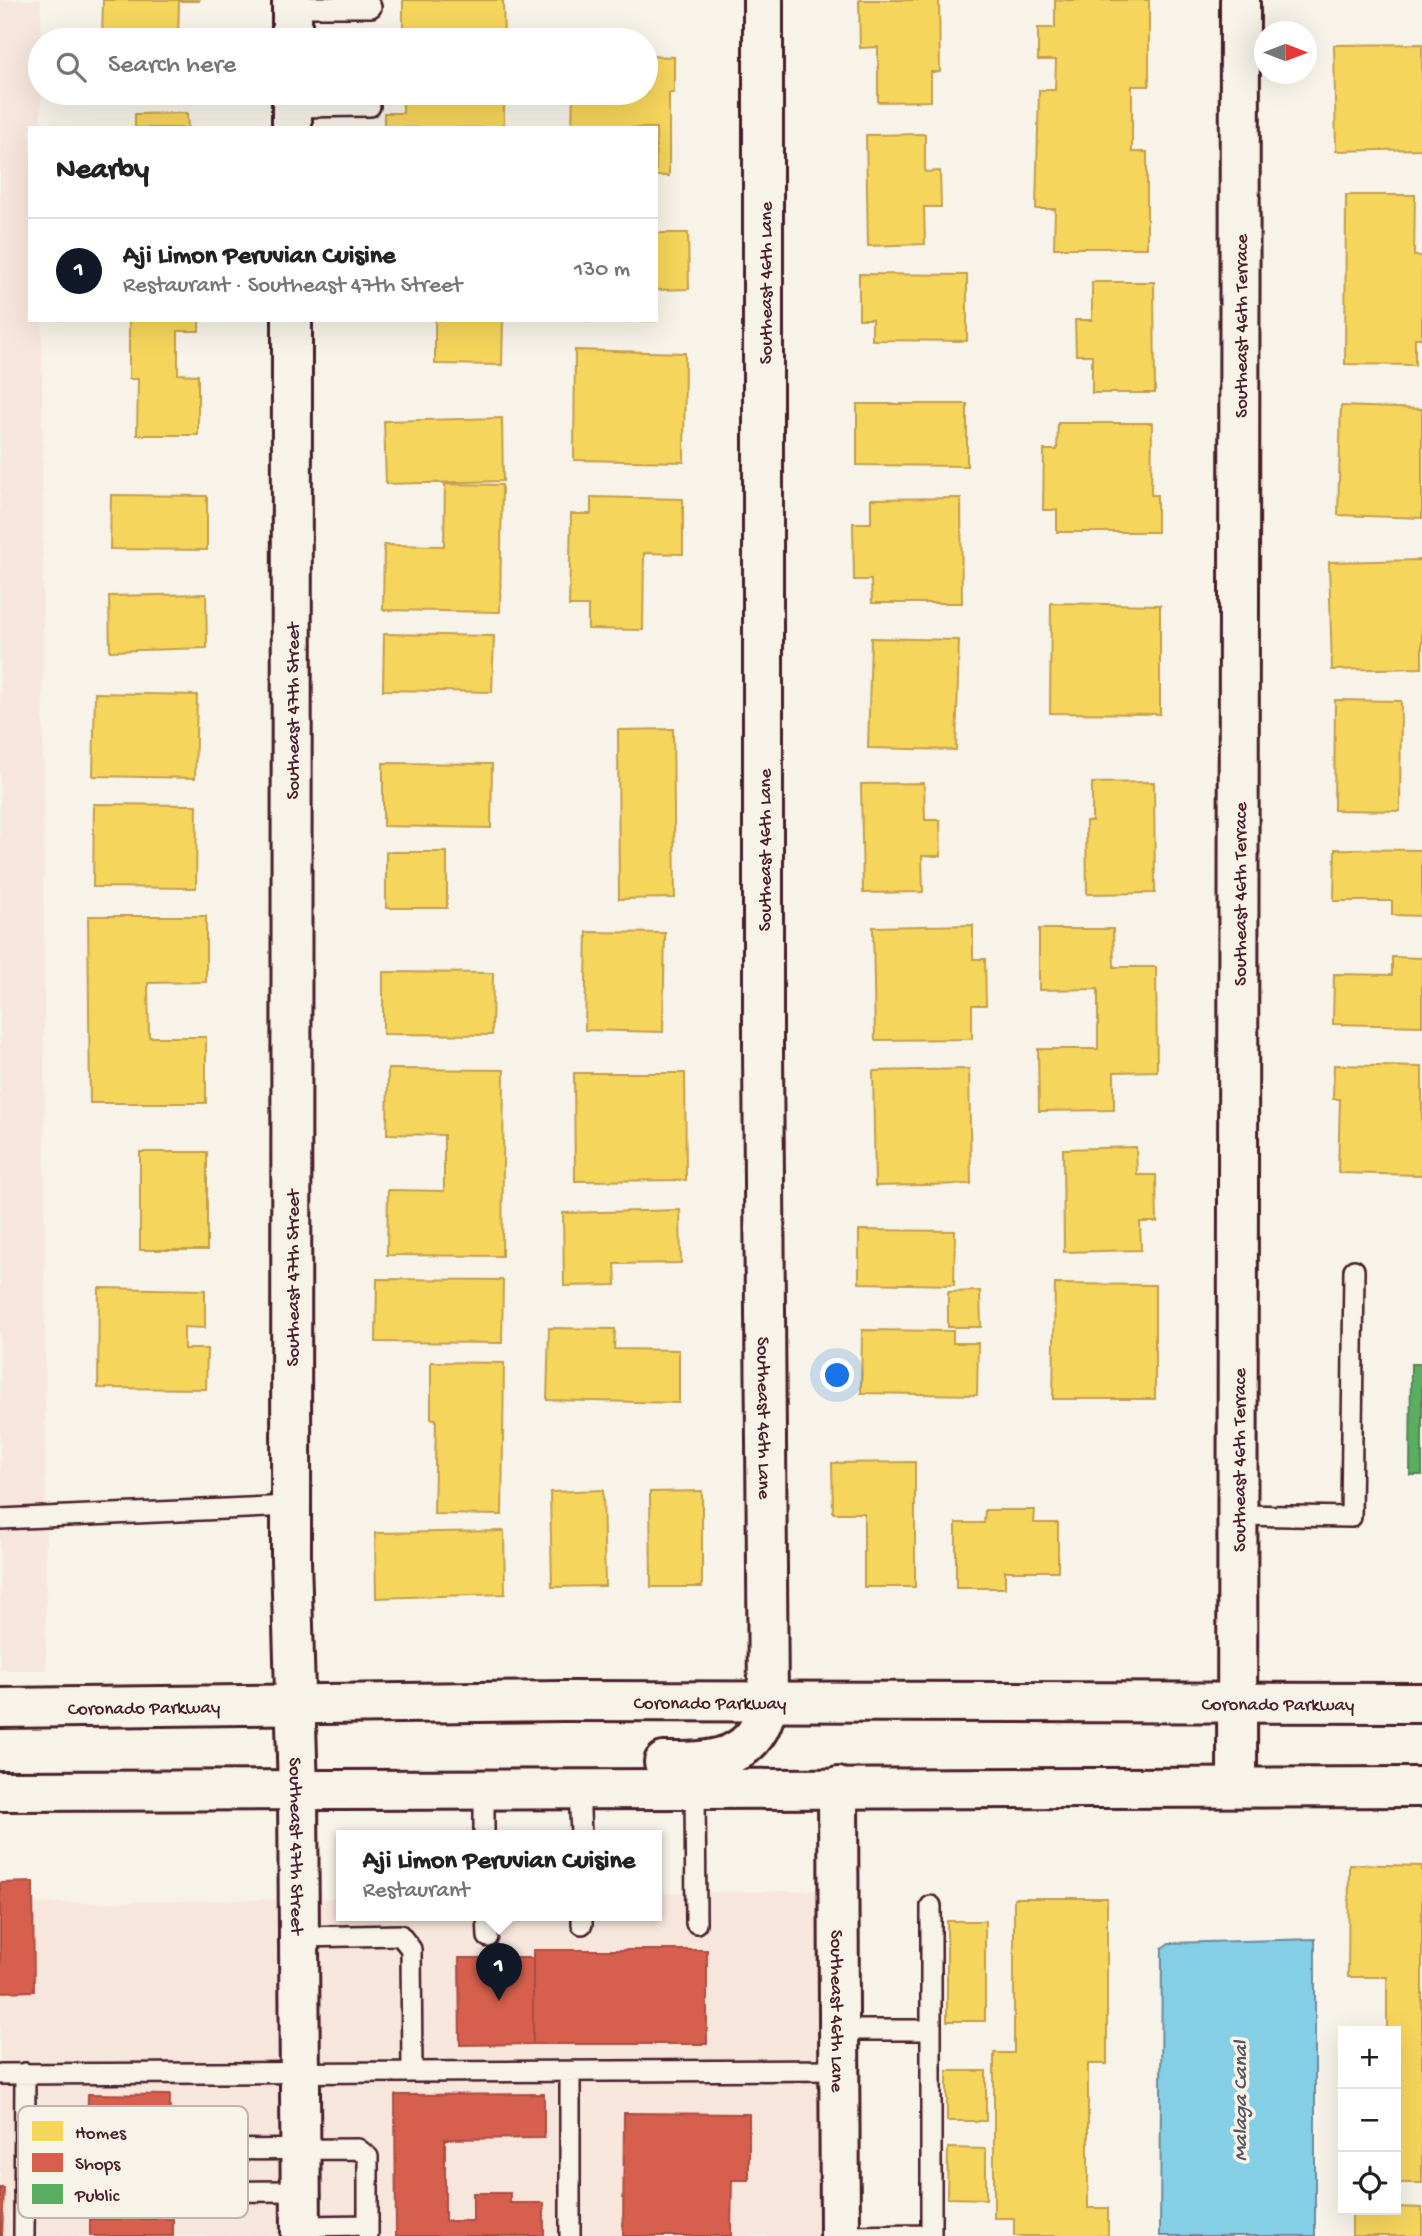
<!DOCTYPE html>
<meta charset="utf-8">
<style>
:root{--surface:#fff;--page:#f2f2f2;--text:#222;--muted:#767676;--line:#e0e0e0;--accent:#111827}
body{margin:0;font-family:"Gochi Hand",sans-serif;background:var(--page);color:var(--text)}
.controls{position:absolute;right:21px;bottom:21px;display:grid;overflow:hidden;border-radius:0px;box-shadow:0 7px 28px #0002}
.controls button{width:63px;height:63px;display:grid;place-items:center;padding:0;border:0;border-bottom:2px solid var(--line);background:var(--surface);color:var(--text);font:35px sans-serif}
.compass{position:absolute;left:1254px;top:21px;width:63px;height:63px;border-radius:50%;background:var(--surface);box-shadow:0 7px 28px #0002;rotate:90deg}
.you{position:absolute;left:838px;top:1376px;width:24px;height:24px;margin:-18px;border:5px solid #fff;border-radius:50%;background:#1a73e8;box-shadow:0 0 0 10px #1a73e833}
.badge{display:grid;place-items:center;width:46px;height:46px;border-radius:50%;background:var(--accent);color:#fff;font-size:23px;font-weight:700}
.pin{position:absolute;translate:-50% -58px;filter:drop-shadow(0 2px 4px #0008)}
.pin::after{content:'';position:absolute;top:37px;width:24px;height:21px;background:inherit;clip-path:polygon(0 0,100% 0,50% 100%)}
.popup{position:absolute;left:336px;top:1830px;width:326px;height:91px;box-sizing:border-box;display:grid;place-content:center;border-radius:0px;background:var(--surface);filter:drop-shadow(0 2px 5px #0005);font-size:23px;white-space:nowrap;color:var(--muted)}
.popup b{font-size:26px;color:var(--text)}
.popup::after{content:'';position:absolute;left:50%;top:100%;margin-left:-14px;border:14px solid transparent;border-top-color:var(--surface)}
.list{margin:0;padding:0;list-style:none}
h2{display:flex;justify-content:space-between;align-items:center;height:91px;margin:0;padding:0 28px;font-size:30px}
h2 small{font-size:23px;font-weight:400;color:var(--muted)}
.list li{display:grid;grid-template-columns:46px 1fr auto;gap:21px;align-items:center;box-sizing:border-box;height:105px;padding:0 28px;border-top:2px solid var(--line)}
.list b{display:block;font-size:26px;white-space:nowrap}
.list p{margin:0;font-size:23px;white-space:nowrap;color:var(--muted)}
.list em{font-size:23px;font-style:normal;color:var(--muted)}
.icon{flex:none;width:38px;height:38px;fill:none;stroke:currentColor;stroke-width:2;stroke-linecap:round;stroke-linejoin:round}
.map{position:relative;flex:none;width:1422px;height:2236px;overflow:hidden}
.search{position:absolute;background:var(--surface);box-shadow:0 7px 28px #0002;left:28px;top:28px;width:630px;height:77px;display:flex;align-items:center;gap:18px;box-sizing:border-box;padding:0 24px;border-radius:38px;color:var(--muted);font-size:26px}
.panel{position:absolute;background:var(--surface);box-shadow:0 7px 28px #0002;left:28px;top:126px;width:630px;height:196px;border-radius:0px}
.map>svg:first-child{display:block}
</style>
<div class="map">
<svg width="1422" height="2236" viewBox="0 0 1422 2236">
<rect width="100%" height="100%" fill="#f7f3e8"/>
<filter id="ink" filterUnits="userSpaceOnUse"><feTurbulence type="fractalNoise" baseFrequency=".0143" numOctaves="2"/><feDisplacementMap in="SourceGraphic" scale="14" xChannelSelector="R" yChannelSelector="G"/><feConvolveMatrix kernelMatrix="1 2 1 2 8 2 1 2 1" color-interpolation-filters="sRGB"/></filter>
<g filter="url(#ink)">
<path fill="#f7e6dc" d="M0,0H41V128H30V320H42L46,1670H0Z
M851,1890L849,2236H0V1904L341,1898L342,1915H656L657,1893Z"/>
<path fill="#84cfe5" stroke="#6d899b" stroke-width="2" d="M1315,1939V2236H1160L1162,1948L1169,1943Z"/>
<path fill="#f6d55c" stroke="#c29e4d" stroke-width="2" d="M103,0H199V1H179L178,40H102Z
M403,0H503L504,40H403Z
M859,0H939L940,72H931V101L878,102V47L860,48Z
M1055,0H1149V86H1132V152H1147V248H1054L1055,209H1036L1039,90H1055L1056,60H1038V28H1055Z
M1422,44V149L1336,151L1334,45Z
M646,56L674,57V93H669V176H656V128H572L573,93H646Z
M403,93H504V128H384V113H403Z
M187,113L188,128H135V114Z
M925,134V172L940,171L941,207H924L925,244L868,246L866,135Z
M1346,195H1415L1414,256H1422V338H1415V365L1345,364Z
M656,233H688L689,289L656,290Z
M859,274L967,275V341L872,340V319H859Z
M1092,282H1154L1155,393H1092V355H1076L1075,320H1092Z
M129,320H199V331H178V374L198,375V435H137L138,379H129Z
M435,320H503L502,365L435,364Z
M586,320H656V321H586Z
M575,350L685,353L684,462L574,460Z
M857,404H967V466L857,465Z
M1341,406L1422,409V518L1338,515Z
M502,418L503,481L386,484L384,421Z
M1058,423H1152L1151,495H1157V532H1057V510H1043L1044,450H1057Z
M445,484L502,485L500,612L383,610L384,545L444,546Z
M111,495L207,496V550L110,549Z
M591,497L683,499V554L644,553L643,630L588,629V606H569L571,514H591Z
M961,498L962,603H872L871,580H854L853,523H871V499Z
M1422,560V668L1332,670L1329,562Z
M206,594L207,648L110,651L109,596Z
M1051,603L1160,605V714L1050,713Z
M384,634L494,636L492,692L383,690Z
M871,638L959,640L956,750L868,748Z
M95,693L197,695L195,778L93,776Z
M1335,700L1401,701L1400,811L1334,810Z
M673,729L675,898L619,899L618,730Z
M383,763L492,764L491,828L383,826Z
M1154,782L1155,893L1087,894L1086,821H1092V783Z
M924,783L925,820H940L941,856H922L923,892L863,893L861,784Z
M94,804L197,805L196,888L93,887Z
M1335,849L1422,850V916L1392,915V901H1334Z
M386,852H447V908H386Z
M88,916H206V982L148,983L149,1037H206V1103H90Z
M973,925V959H985L986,1005H972V1039L875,1040L873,927Z
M1039,929H1113L1114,967H1156L1157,1071L1114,1072V1110L1039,1111L1038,1049H1098V989L1039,990Z
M587,932L665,933L663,1032L585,1030Z
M1392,957L1422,958V1026L1333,1024L1334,974L1392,975Z
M383,972L493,973L492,1035L383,1034Z
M1334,1065L1422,1067V1175L1338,1173L1340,1099H1333Z
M388,1069L504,1070L502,1256L387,1255L388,1190L444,1191V1135L387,1134Z
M969,1069L971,1184L875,1186L873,1071Z
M574,1073H685L686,1180L575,1181Z
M1136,1147L1137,1175H1156L1157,1222H1140L1141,1250L1064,1252L1063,1149Z
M140,1152H207V1250H140Z
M680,1210L681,1263L615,1264L616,1285L564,1286L563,1213Z
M859,1230L955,1231L954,1285L859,1283Z
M377,1279L503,1280L502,1343L376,1342Z
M1055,1284L1155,1285V1399H1053Z
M99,1288L205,1290V1328L184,1327V1349H207L206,1389L98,1388Z
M980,1291L981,1327H948V1292Z
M549,1328L615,1329L614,1349L679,1350V1403L547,1400Z
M862,1330L953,1331V1343H978L977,1395L861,1393Z
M431,1362L504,1363L502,1515L434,1514L436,1419H431Z
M915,1462V1587H864V1513H833L832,1463Z
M603,1490L605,1586L552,1587L550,1492Z
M702,1491V1587H651L650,1492Z
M985,1510H1035L1034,1523H1058V1571H1005V1588H956V1523H984Z
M504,1531L505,1594L376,1598L375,1533Z
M1349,1864L1422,1866V2183H1396V2031H1387V1977H1348Z
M1014,1898H1107V2064H1088V2208H1108V2236H1014V2218H994V2053H1014Z
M947,1921H985V2021H947Z
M947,2071H986V2121H947Z
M948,2148L986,2149V2199L947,2198Z
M1396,2207L1422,2208V2236H1352V2210Z"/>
<path fill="#d6604d" stroke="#ac4c43" stroke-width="2" d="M33,1882L34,1991L0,1992V1883Z
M533,1950H707V2044H533Z
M459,1958H533V2044L460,2045Z
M88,2094L170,2095L169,2173L87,2172Z
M544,2094V2138L445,2139V2221H473V2193H510V2203H544V2236H396L395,2095Z
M624,2113L749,2114V2180H732L731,2236H623Z
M0,2188H4L2,2236H0Z
M90,2219H173V2236H90Z"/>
<path fill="#5aae61" stroke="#558351" stroke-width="2" d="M1411,1364H1422V1475H1410Z"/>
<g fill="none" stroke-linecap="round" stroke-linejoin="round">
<defs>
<path id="lane" d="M292,7H371
M292,107L370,106
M1237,1515L1351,1517L1354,1270
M0,1519L291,1506
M695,1787L696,1923
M579,1788L581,1835
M484,1789V1835
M931,1906V2236
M487,1915L488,1937
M582,1915V1924
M300,1937L400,1935L411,1949L412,2072
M840,2030H931
M570,2072V2236
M0,2074L840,2070
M185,2150L358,2149L368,2157V2236
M24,2192L301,2191
M301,2226L368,2225
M24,2236L25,2073
M840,2236L931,2235"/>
<g id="street">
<path d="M292,0V40"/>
<path id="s1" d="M763,0V1051L768,1700"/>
<path d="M292,128V93"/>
<path id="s2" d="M292,320L291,1560L298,1790L301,2236"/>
<path id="s3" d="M1237,1786L1240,0"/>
<path id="s4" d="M838,1787L840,2236"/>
</g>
<g id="secondary">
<path id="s5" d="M0,1708L562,1701L1422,1703"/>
<path d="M664,1762C714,1763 759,1759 768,1700"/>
<path d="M0,1791L1422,1787"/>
</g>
</defs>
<use href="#lane" stroke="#4a1f2b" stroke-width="24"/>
<use href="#street" stroke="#4a1f2b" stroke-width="44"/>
<use href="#secondary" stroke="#4a1f2b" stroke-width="44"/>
<use href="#lane" stroke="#f7f3e8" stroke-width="19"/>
<use href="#street" stroke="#f7f3e8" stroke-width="38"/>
<use href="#secondary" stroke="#f7f3e8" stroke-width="38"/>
</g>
</g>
<g text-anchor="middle" stroke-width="7" stroke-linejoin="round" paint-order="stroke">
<g font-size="19" fill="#4a1f2b" stroke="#f7f3e8">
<text transform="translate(764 283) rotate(-90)" y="7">Southeast 46th Lane</text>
<text dy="7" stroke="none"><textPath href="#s3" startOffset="1460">Southeast 46th Terrace</textPath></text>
<text transform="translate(291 711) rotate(-90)" y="7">Southeast 47th Street</text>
<text transform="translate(763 850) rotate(-90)" y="7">Southeast 46th Lane</text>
<text dy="7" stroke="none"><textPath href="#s3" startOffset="892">Southeast 46th Terrace</textPath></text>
<text transform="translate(291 1278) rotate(-90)" y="7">Southeast 47th Street</text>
<text dy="7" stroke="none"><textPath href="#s1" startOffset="1418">Southeast 46th Lane</textPath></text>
<text dy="7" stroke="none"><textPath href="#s3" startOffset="326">Southeast 46th Terrace</textPath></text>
<text dy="7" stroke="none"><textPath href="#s5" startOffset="710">Coronado Parkway</textPath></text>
<text dy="7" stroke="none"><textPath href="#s5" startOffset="1278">Coronado Parkway</textPath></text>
<text dy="7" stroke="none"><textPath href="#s5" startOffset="144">Coronado Parkway</textPath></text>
<text dy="7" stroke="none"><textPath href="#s2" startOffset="1526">Southeast 47th Street</textPath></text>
<text dy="7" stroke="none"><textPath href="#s4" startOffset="224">Southeast 46th Lane</textPath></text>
</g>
<g font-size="21" font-style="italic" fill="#5b5463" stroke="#f7f3e8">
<text transform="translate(1239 2101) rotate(-90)" y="7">Malaga Canal</text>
</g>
</g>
<rect x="18" y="2106" width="230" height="112" rx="10" fill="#f7f3e8" stroke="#c3b3af" stroke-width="2"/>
<rect x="32" y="2121" width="31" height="20" fill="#f6d55c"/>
<rect x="32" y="2153" width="31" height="19" fill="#d6604d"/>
<rect x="32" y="2184" width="31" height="20" fill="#5aae61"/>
<g font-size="19" fill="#4a1f2b">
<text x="75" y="2138">Homes</text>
<text x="75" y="2169">Shops</text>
<text x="75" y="2201">Public</text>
</g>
</svg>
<div class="controls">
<button>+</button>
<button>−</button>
<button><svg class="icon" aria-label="locate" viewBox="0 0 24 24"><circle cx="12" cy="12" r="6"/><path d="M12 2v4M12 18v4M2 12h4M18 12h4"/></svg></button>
</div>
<svg class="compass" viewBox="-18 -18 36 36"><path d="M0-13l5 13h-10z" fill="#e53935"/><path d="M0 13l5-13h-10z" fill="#767676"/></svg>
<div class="you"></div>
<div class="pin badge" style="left:499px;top:2001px">1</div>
<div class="popup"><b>Aji Limon Peruvian Cuisine</b>Restaurant</div>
<div class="search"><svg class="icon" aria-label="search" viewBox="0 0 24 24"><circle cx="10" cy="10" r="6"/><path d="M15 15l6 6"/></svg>Search here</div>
<section class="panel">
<h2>Nearby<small></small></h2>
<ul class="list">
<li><span class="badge">1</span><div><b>Aji Limon Peruvian Cuisine</b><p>Restaurant · Southeast 47th Street</p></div><em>130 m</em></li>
</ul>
</section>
</div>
